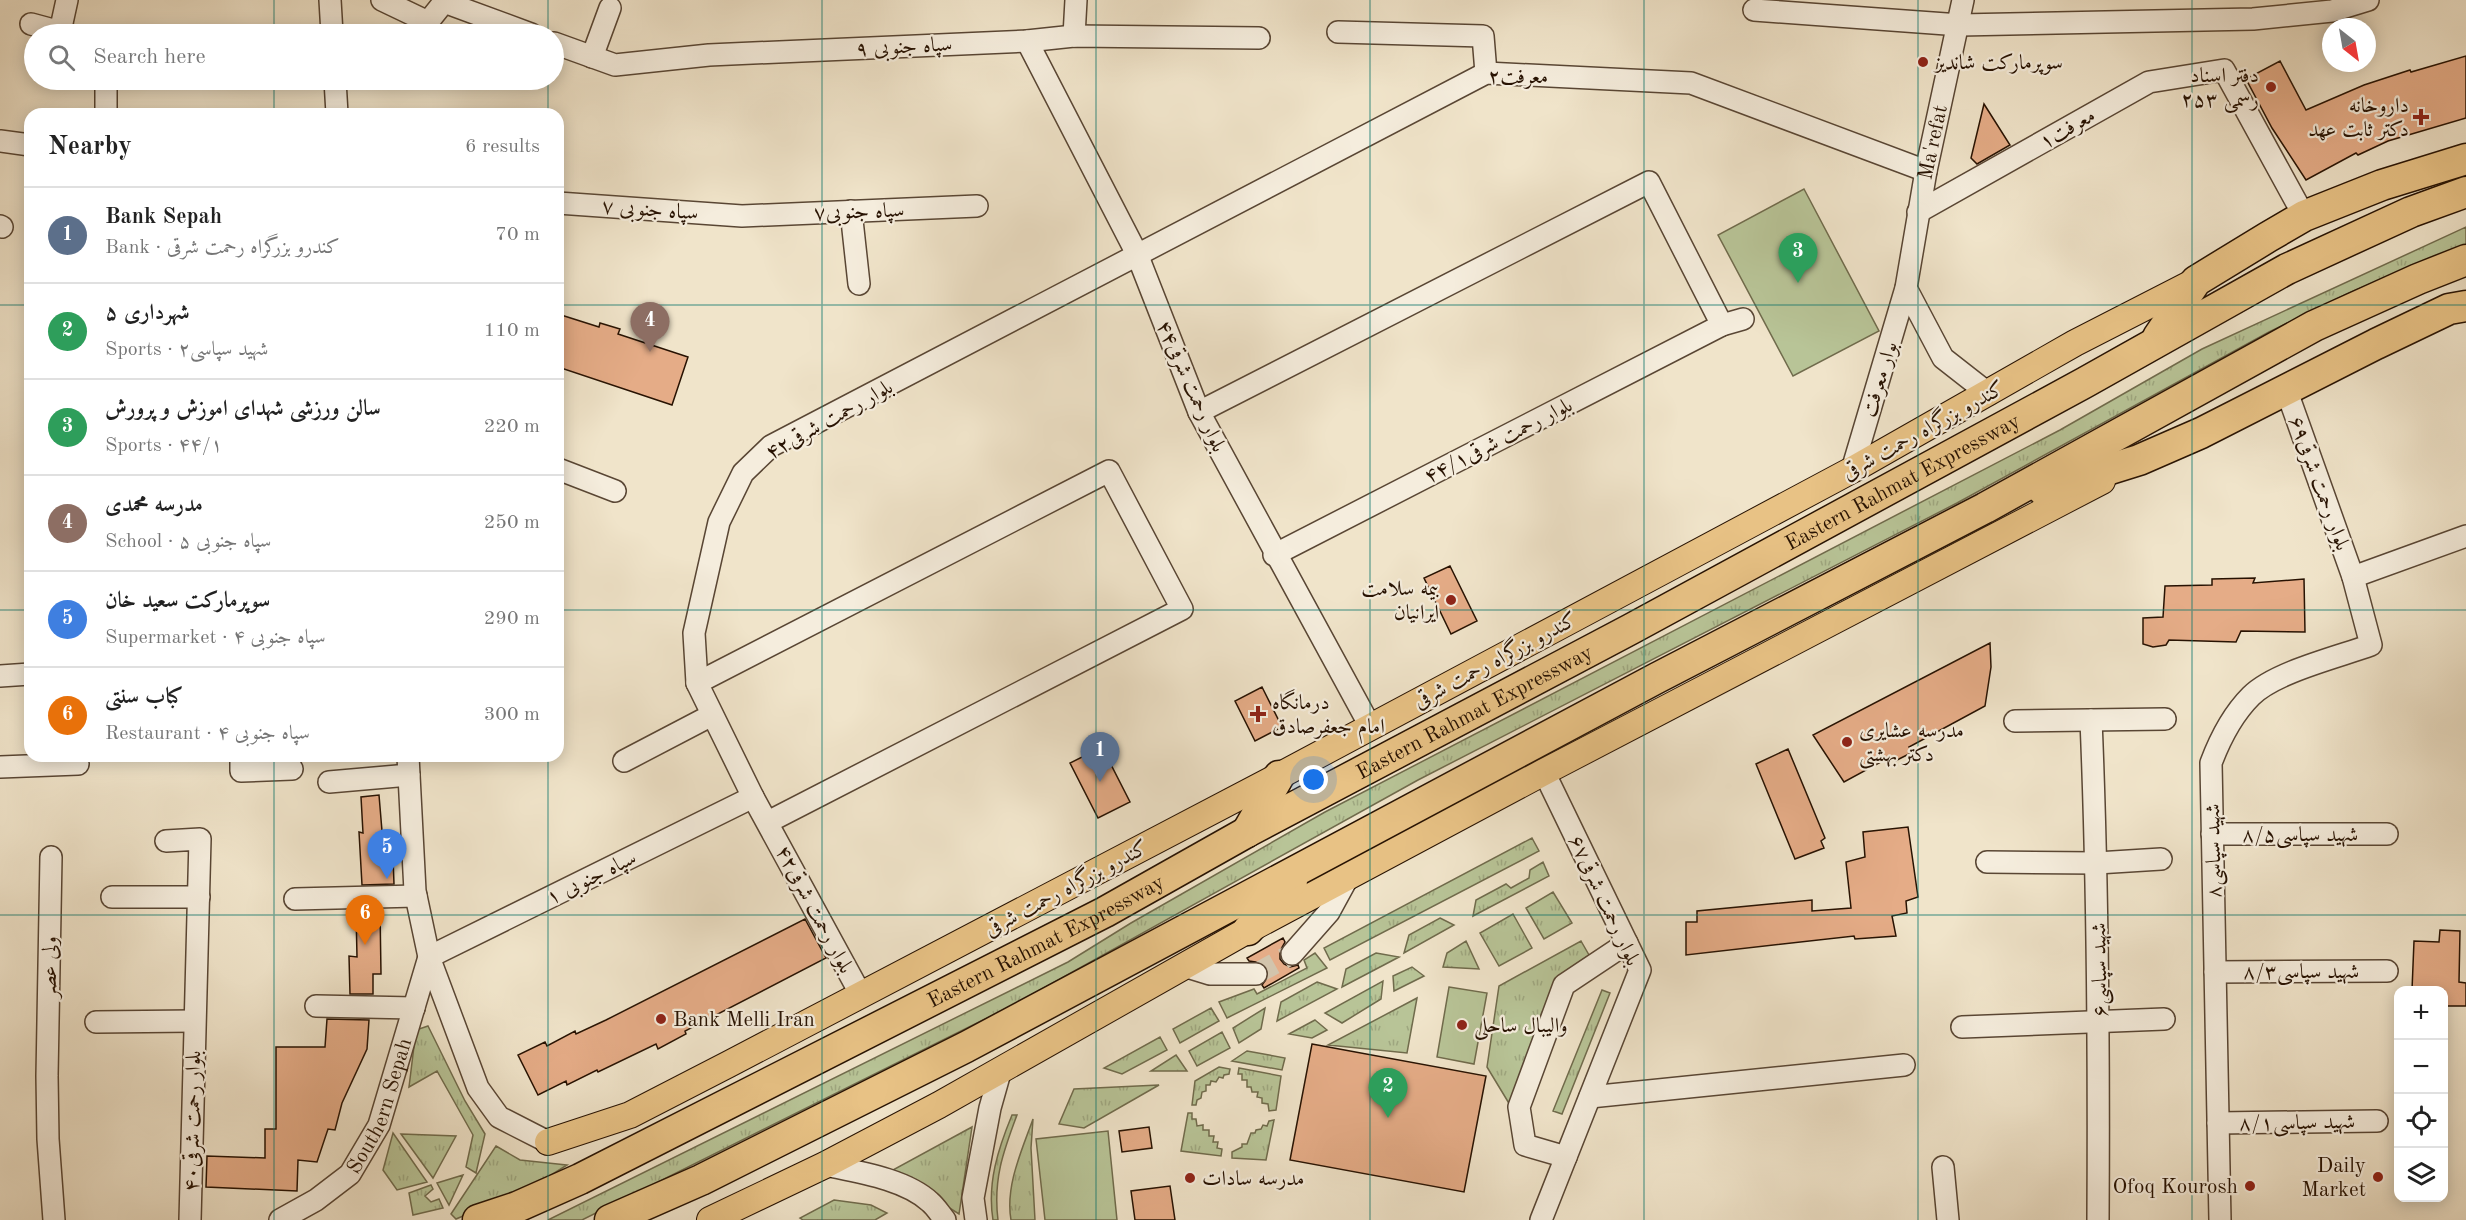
<!DOCTYPE html>
<meta charset="utf-8">
<style>
:root{--surface:#fff;--page:#f6f6f6;--text:#222;--muted:#767676;--line:#e0e0e0;--accent:#1a73e8}
body{margin:0;font-family:"Old Standard TT",Amiri,serif;background:var(--page);color:var(--text)}
.controls{position:absolute;right:18px;bottom:18px;display:grid;overflow:hidden;border-radius:12px;box-shadow:0 3px 15px #0003}
.controls button{width:54px;height:54px;display:grid;place-items:center;padding:0;border:0;border-bottom:2px solid var(--line);background:var(--surface);color:var(--text);font:30px sans-serif}
.compass{position:absolute;left:2322px;top:18px;width:54px;height:54px;border-radius:50%;background:var(--surface);box-shadow:0 3px 15px #0003;rotate:149deg}
.you{position:absolute;left:1314px;top:780px;width:21px;height:21px;margin:-15px;border:4px solid #fff;border-radius:50%;background:#1a73e8;box-shadow:0 0 0 9px #1a73e833}
.badge{display:grid;place-items:center;width:39px;height:39px;border-radius:50%;background:var(--accent);color:#fff;font-size:20px;font-weight:700}
.pin{position:absolute;translate:-50% -50px;filter:drop-shadow(0 2px 3px #0008)}
.pin::after{content:'';position:absolute;top:32px;width:21px;height:18px;background:inherit;clip-path:polygon(0 0,100% 0,50% 100%)}
.list{margin:0;padding:0;list-style:none}
h2{display:flex;justify-content:space-between;align-items:center;height:78px;margin:0;padding:0 24px;font-size:26px}
h2 small{font-size:20px;font-weight:400;color:var(--muted)}
.list li{display:grid;grid-template-columns:39px 1fr auto;gap:18px;align-items:center;box-sizing:border-box;height:96px;padding:0 24px;border-top:2px solid var(--line)}
.list b{display:block;font-size:22px;white-space:nowrap}
.list p{margin:0;font-size:20px;white-space:nowrap;color:var(--muted)}
.list em{font-size:20px;font-style:normal;color:var(--muted)}
.icon{flex:none;width:33px;height:33px;fill:none;stroke:currentColor;stroke-width:2;stroke-linecap:round;stroke-linejoin:round}
.map{position:relative;flex:none;width:2466px;height:1220px;overflow:hidden}
.search{position:absolute;background:var(--surface);box-shadow:0 3px 15px #0003;left:24px;top:24px;width:540px;height:66px;display:flex;align-items:center;gap:15px;box-sizing:border-box;padding:0 21px;border-radius:33px;color:var(--muted);font-size:22px}
.panel{position:absolute;background:var(--surface);box-shadow:0 3px 15px #0003;left:24px;top:108px;width:540px;height:654px;border-radius:18px}
.map>svg:first-child{display:block}
</style>
<div class="map">
<svg width="2466" height="1220" viewBox="0 0 2466 1220">
<defs>
<pattern id="grass-tufts" width="24" height="20" patternUnits="userSpaceOnUse" patternTransform="scale(1.5)"><rect width="24" height="20" fill="#b8c497"/><path d="M3 7l-1-3M5 7V3M7 7l1-3M15 17l-1-3M17 17v-4M19 17l1-3" fill="none" stroke="#9ea780"/></pattern>
</defs>
<rect width="100%" height="100%" fill="#f0e4ca"/>
<filter id="stains"><feTurbulence type="fractalNoise" baseFrequency=".00333" numOctaves="4"/><feColorMatrix values="0 0 0 0 .2 0 0 0 0 .09 0 0 0 0 .02 0 0 0 .5 -.17"/></filter>
<radialGradient id="worn" r=".72"><stop offset=".6" stop-color="#630" stop-opacity="0"/><stop offset="1" stop-color="#630" stop-opacity=".3"/></radialGradient>
<path fill="url(#grass-tufts)" stroke="#706b4c" stroke-width="1.5" d="M2466,227V247L2428,259L2349,293L2269,332L1957,503L1418,780L1013,1005L582,1220H548L1068,962L1131,923L1325,812L2060,430L2202,349Z
M1532,838L1539,851L1330,960L1324,948Z
M1543,862L1549,876L1473,916L1476,900L1506,884L1511,888L1529,878L1530,870Z
M1553,892L1572,923L1544,939L1526,908Z
M1513,914L1532,948L1499,966L1480,933Z
M1440,918L1454,925L1404,953L1409,935Z
M1466,941L1479,969L1443,967L1447,953Z
M1581,941L1589,955L1563,973L1510,1105L1487,1067L1499,986Z
M1315,953L1327,968L1227,1018L1219,1002L1254,989L1257,994L1307,968L1304,960Z
M1376,953L1399,957L1342,987L1346,969Z
M1412,967L1424,976L1394,991L1393,976Z
M1383,981L1381,999L1342,1023L1325,1013Z
M1317,982L1337,989L1277,1021L1281,1002Z
M1602,990L1610,993L1562,1114L1553,1111Z
M1417,998L1407,1053L1328,1045Z
M1211,1008L1219,1021L1180,1043L1173,1029Z
M1265,1008L1261,1029L1239,1043L1233,1028Z
M1315,1020L1327,1030L1312,1038L1289,1034Z
M428,1026L465,1101L485,1134L476,1173L466,1167L473,1135L437,1071L409,1087L416,1030Z
M1222,1032L1230,1048L1197,1066L1189,1051Z
M1160,1037L1167,1050L1122,1074L1104,1068Z
M1247,1051L1285,1058L1282,1070L1232,1061Z
M1176,1055L1187,1071H1151Z
M1219,1067L1230,1069L1229,1074L1224,1075L1223,1078L1219,1077L1216,1082L1211,1081L1210,1085H1206V1091L1202,1092L1201,1098L1197,1100L1196,1105H1192L1195,1081Z
M1239,1068L1281,1076L1276,1110L1269,1111L1268,1104L1262,1103V1098L1257,1097L1258,1092H1252L1251,1087H1247V1080H1242V1074H1238Z
M1159,1085L1084,1128L1059,1124L1074,1089Z
M1188,1113H1192V1119H1196L1197,1126L1203,1125V1130H1209V1136H1214L1213,1142H1218L1217,1148L1222,1149L1221,1156L1181,1151Z
M1012,1115H1017C1003,1152 993,1180 998,1220H993C987,1183 998,1149 1012,1115Z
M1033,1119L1031,1148L1035,1220H1011C1005,1186 1022,1150 1033,1119Z
M1274,1120L1266,1160L1232,1158V1152L1242,1147V1144H1247L1251,1133H1255L1256,1130L1261,1129L1263,1125L1267,1126L1269,1121Z
M972,1127L959,1214L891,1171Z
M393,1133L427,1182L397,1190L383,1170Z
M401,1134L456,1136L433,1178Z
M496,1146L520,1160L567,1165L534,1186L456,1219L451,1214Z
M463,1175L449,1205L437,1183Z
M431,1185L433,1189L425,1196L431,1202L439,1199L443,1208L413,1215L409,1193Z
M834,1200L871,1205L887,1213L875,1220H803L800,1218Z"/>
<path fill="#b8c497" stroke="#706b4c" stroke-width="1.5" d="M1804,189L1879,331L1793,376L1718,235Z
M1449,987L1487,993L1474,1064L1437,1057Z
M1108,1131L1117,1220H1045L1036,1139Z"/>
<path fill="#e5ac87" stroke="#271202" stroke-width="1.5" d="M2466,56V118L2388,141L2358,155L2356,153L2306,180L2272,128L2246,79L2280,61L2306,110L2364,85L2410,70L2411,72Z
M1984,104L2010,145L1977,164L1971,158Z
M558,314L599,327L600,323L620,329L618,334L688,357L672,405L558,367Z
M1450,566L1477,621L1451,634L1424,578Z
M2255,578L2253,583L2304,579L2305,632L2241,631L2236,642L2169,640L2166,645L2153,647L2143,644V618L2163,617L2165,586L2212,585V579Z
M1990,643L1991,667L1985,706L1909,747L1913,752L1895,761L1890,757L1844,782L1813,735Z
M1262,687L1282,727L1255,741L1235,701Z
M1102,747L1130,802L1098,818L1070,763Z
M1788,749L1825,838L1821,841L1824,848L1795,859L1756,764Z
M379,795L382,831H392L394,884L362,885L359,832L363,833L361,797Z
M1908,827L1918,897L1906,901L1907,913L1892,916L1896,936L1855,939L1854,936L1686,955V922H1697V911L1812,900V911L1851,908L1846,862L1865,857L1863,832Z
M356,910H380L381,974H373V994H350L349,956L357,957Z
M805,919L826,958L685,1031L686,1034L658,1049L656,1044L598,1072L597,1070L567,1085L566,1081L538,1095L518,1055L545,1042L547,1046L575,1031L576,1034L606,1020Z
M2440,930L2460,931L2459,982L2466,983V1006H2444V990H2412L2414,941L2439,942Z
M1283,938L1285,942L1280,951V959L1284,964L1290,967L1298,965L1299,968L1264,988L1262,985L1269,975L1267,968L1262,963L1249,961L1247,958Z
M327,1019L369,1020L367,1049L342,1103L335,1130L328,1129L317,1162L298,1160L297,1191L206,1187L207,1156L265,1158V1129H276V1047H325Z
M1312,1044L1486,1076L1464,1192L1290,1160Z
M1149,1127L1152,1148L1122,1152L1119,1131Z
M1170,1186L1175,1220H1135L1131,1191Z"/>
<g fill="none" stroke-linecap="round" stroke-linejoin="round">
<path stroke="#d2c4ac" stroke-width="21" stroke-dasharray="21 10" stroke-linecap="butt" d="M1256,974L1292,954"/>
<defs>
<g id="minor">
<path d="M330,0L332,34"/>
<path d="M382,0L428,22L444,2L531,34"/>
<path d="M1754,10L1960,25L2253,19L2332,11L2368,0"/>
<path d="M31,24L68,34"/>
<path d="M60,32L67,0"/>
<path d="M1338,32L1483,36L1486,73"/>
<path d="M1074,36L1076,0"/>
<path d="M1027,41L1137,254L1199,412L1370,726"/>
<path d="M554,43L615,65L709,55L1027,41L1074,36L1259,38"/>
<path d="M592,57L610,8"/>
<path d="M106,80V114"/>
<path d="M335,80L337,114"/>
<path d="M0,141L30,145"/>
<path d="M558,203L742,216L977,206"/>
<path d="M851,211L859,284"/>
<path d="M1918,212L2149,82L2224,70L2304,216"/>
<path d="M0,226L2,227"/>
<path d="M1906,288L1943,358L1989,394"/>
<path d="M1199,412L1649,182L1722,325"/>
<path d="M558,469L615,491"/>
<path id="s1" d="M1852,470L1906,288L1926,171L1963,0"/>
<path d="M1274,555L1722,325L1743,319"/>
<path d="M2353,577L2466,536"/>
<path d="M0,676L30,674"/>
<path d="M697,683L1109,471L1182,609L768,822"/>
<path d="M2091,720C2098,887 2099,1053 2098,1220"/>
<path d="M2015,721L2165,719"/>
<path d="M241,756V771L292,769"/>
<path d="M408,756L415,891L429,957L478,1088L499,1117L548,1142"/>
<path d="M624,761L712,715"/>
<path d="M0,767L78,764"/>
<path d="M329,782L409,775"/>
<path d="M2212,834H2387"/>
<path d="M166,841L200,839L190,1220"/>
<path d="M51,857L47,1076L48,1139L54,1220"/>
<path d="M1987,862L2097,863L2161,859"/>
<path d="M112,897H199"/>
<path d="M295,899L416,896"/>
<path d="M1292,954L1329,912L1347,879"/>
<path d="M429,957L753,797"/>
<path d="M1184,966L1210,974H1256"/>
<path d="M2215,972L2387,971"/>
<path d="M861,995L753,797L697,683L694,633L719,522L743,473L771,446L1486,73L1691,83L1926,171"/>
<path d="M316,1006L414,1008"/>
<path d="M96,1022L194,1021"/>
<path d="M1962,1027L2164,1019"/>
<path d="M1590,1097L1904,1065"/>
<path d="M2218,1123L2377,1121"/>
<path d="M1566,1157L1525,1145L1519,1107L1564,985L1627,943"/>
<path d="M825,1165C858,1172 905,1179 930,1202C936,1207 940,1214 945,1220"/>
<path d="M1943,1167L1948,1220"/>
<path id="s2" d="M280,1220L316,1200L350,1174L379,1125L429,957"/>
<path d="M976,1220L973,1198L990,1108L1001,1069"/>
<path d="M1541,1220L1640,970L1544,772"/>
<path d="M2220,1220L2211,763C2220,739 2232,715 2251,696C2275,672 2338,657 2371,645L2353,577L2286,389"/>
</g>
<path id="major" d="M548,1142L630,1115L729,1064L1279,776L1852,470L2075,343L2196,281
M710,1220L825,1165L939,1105L1248,930L1544,772L2102,481"/>
<g id="highway">
<path d="M2158,337L2196,281L2268,237L2304,216L2382,185L2466,159"/>
<path d="M2043,490L2139,460L2201,433L2376,344L2449,309L2466,306"/>
<path d="M1247,832L1279,776"/>
<path d="M1248,930L1292,881"/>
<path id="s3" d="M478,1220L517,1207L580,1179L1105,912L1247,832L1631,629L2084,383L2287,269L2411,212L2466,192"/>
<path d="M610,1220L701,1180L966,1047L1657,678L1985,508L2314,326L2418,279L2466,260"/>
</g>
</defs>
<use href="#minor" stroke="#594634" stroke-width="24"/>
<use href="#major" stroke="#271202" stroke-width="28"/>
<use href="#highway" stroke="#271202" stroke-width="33"/>
<use href="#minor" stroke="#f5eddd" stroke-width="21"/>
<use href="#major" stroke="#e8c285" stroke-width="26"/>
<use href="#highway" stroke="#e8c285" stroke-width="30"/>
</g>
<path fill="none" stroke="#0f766e" stroke-width="1.5" stroke-opacity="0.55" d="M274,0V34M548,0V34M822,0V1220M1096,0V1220M1370,0V1220M1644,0V1220M1918,0V1220M2192,0V1220M274,80V114M548,80V114M0,305H30M558,305H2466M0,610H30M558,610H2466M274,756V1220M548,756V1220M0,915H2466"/>
<g fill="#8f2418" stroke="#f5eddd" stroke-width="2">
<circle cx="1923" cy="62" r="6"/>
<circle cx="2271" cy="87" r="6"/>
<path d="M2418 108h6v6h6v6h-6v6h-6v-6h-6v-6h6z"/>
<circle cx="1451" cy="600" r="6"/>
<path d="M1255 705h6v6h6v6h-6v6h-6v-6h-6v-6h6z"/>
<circle cx="1847" cy="742" r="6"/>
<circle cx="661" cy="1019" r="6"/>
<circle cx="1462" cy="1025" r="6"/>
<circle cx="2378" cy="1177" r="6"/>
<circle cx="1190" cy="1178" r="6"/>
<circle cx="2250" cy="1186" r="6"/>
</g>
<g text-anchor="middle" stroke-width="4.5" stroke-linejoin="round" paint-order="stroke">
<g font-size="21" fill="#271202" stroke="#f5eddd">
<text transform="translate(904 46) rotate(-3)" y="7">۹ سپاه جنوبی</text>
<text x="1518" y="83">معرفت۲</text>
<text transform="translate(2067 128) rotate(-30)" y="7">معرفت۱</text>
<text dy="7" stroke="none"><textPath href="#s1" startOffset="338">Ma'refat</textPath></text>
<text transform="translate(650 209) rotate(4)" y="7">۷ سپاه جنوبی</text>
<text transform="translate(859 211) rotate(-2)" y="7">سپاه جنوبی۷</text>
<text transform="translate(1879 379) rotate(-73)" y="7">بوار معرفت</text>
<text transform="translate(1192 386) rotate(66)" y="7">۴۴بلوار رحمت شرقی</text>
<text transform="translate(829 419) rotate(-29)" y="7">بلوار رحمت شرقی۴۲</text>
<text transform="translate(1923 430) rotate(-29)" y="7">کندرو بزرگراه رحمت شرقی</text>
<text transform="translate(1498 440) rotate(-27)" y="7">بلوار رحمت شرقی۴۴/۱</text>
<text dy="7" stroke="none"><textPath href="#s3" startOffset="1605">Eastern Rahmat Expressway</textPath></text>
<text transform="translate(2320 483) rotate(70)" y="7">بلوار رحمت شرقی۶۹</text>
<text transform="translate(1495 660) rotate(-28)" y="7">کندرو بزرگراه رحمت شرقی</text>
<text dy="7" stroke="none"><textPath href="#s3" startOffset="1119">Eastern Rahmat Expressway</textPath></text>
<text x="2300" y="841">شهید سپاسی۸/۵</text>
<text transform="translate(2213 851) rotate(-91)" y="7">شهید سپاسی۸</text>
<text transform="translate(591 877) rotate(-26)" y="7">۱ سپاه جنوبی</text>
<text transform="translate(1066 888) rotate(-28)" y="7">کندرو بزرگراه رحمت شرقی</text>
<text transform="translate(1605 900) rotate(65)" y="7">بلوار رحمت شرقی۶۷</text>
<text transform="translate(815 909) rotate(62)" y="7">بلوار رحمت شرقی۴۲</text>
<text dy="7" stroke="none"><textPath href="#s3" startOffset="633">Eastern Rahmat Expressway</textPath></text>
<text transform="translate(49 967) rotate(-89)" y="7">ولی عصر</text>
<text transform="translate(2099 970) rotate(-91)" y="7">شهید سپاسی۶</text>
<text x="2301" y="978">شهید سپاسی۸/۳</text>
<text dy="7" stroke="none"><textPath href="#s2" startOffset="159">Southern Sepah</textPath></text>
<text transform="translate(192 1121) rotate(-89)" y="7">بلوار رحمت شرقی۴۰</text>
<text transform="translate(2297 1122) rotate(-1)" y="7">شهید سپاسی۸/۱</text>
</g>
<g font-size="21" fill="#271202" stroke="#f5eddd" text-anchor="start">
<text x="1935" y="69">سوپرمارکت شاندیز</text>
<text x="2259" y="82" text-anchor="end">دفتر اسناد<tspan x="2259" dy="24">رسمی ۲۵۳</tspan></text>
<text x="2409" y="112" text-anchor="end">داروخانه<tspan x="2409" dy="24">دکتر ثابت عهد</tspan></text>
<text x="1439" y="595" text-anchor="end">بیمه سلامت<tspan x="1439" dy="24">ایرانیان</tspan></text>
<text x="1272" y="709">درمانگاه<tspan x="1272" dy="24">امام جعفرصادق</tspan></text>
<text x="1859" y="737">مدرسه عشایری<tspan x="1859" dy="24">دکتر بهشتی</tspan></text>
<text x="673" y="1026">Bank Melli Iran</text>
<text x="1474" y="1032">والیبال ساحلی</text>
<text x="2366" y="1172" text-anchor="end">Daily<tspan x="2366" dy="24">Market</tspan></text>
<text x="1202" y="1185">مدرسه سادات</text>
<text x="2238" y="1193" text-anchor="end">Ofoq Kourosh</text>
</g>
</g>
<rect width="100%" height="100%" filter="url(#stains)"/>
<rect width="100%" height="100%" fill="url(#worn)"/>
</svg>
<div class="controls">
<button>+</button>
<button>−</button>
<button><svg class="icon" aria-label="locate" viewBox="0 0 24 24"><circle cx="12" cy="12" r="6"/><path d="M12 2v4M12 18v4M2 12h4M18 12h4"/></svg></button>
<button><svg class="icon" aria-label="layers" viewBox="0 0 24 24"><path d="M12 4l9 5-9 5-9-5zM3 14l9 5 9-5"/></svg></button>
</div>
<svg class="compass" viewBox="-18 -18 36 36"><path d="M0-13l5 13h-10z" fill="#e53935"/><path d="M0 13l5-13h-10z" fill="#767676"/></svg>
<div class="you"></div>
<div class="pin badge" style="left:1100px;top:782px;background:#5c6f8a">1</div>
<div class="pin badge" style="left:1388px;top:1118px;background:#2e9e5b">2</div>
<div class="pin badge" style="left:1798px;top:283px;background:#2e9e5b">3</div>
<div class="pin badge" style="left:650px;top:352px;background:#8d6e63">4</div>
<div class="pin badge" style="left:387px;top:879px;background:#3f7fe0">5</div>
<div class="pin badge" style="left:365px;top:945px;background:#e8710a">6</div>
<div class="search"><svg class="icon" aria-label="search" viewBox="0 0 24 24"><circle cx="10" cy="10" r="6"/><path d="M15 15l6 6"/></svg>Search here</div>
<section class="panel">
<h2>Nearby<small>6 results</small></h2>
<ul class="list">
<li><span class="badge" style="background:#5c6f8a">1</span><div><b>Bank Sepah</b><p>Bank · کندرو بزرگراه رحمت شرقی</p></div><em>70 m</em></li>
<li><span class="badge" style="background:#2e9e5b">2</span><div><b>شهرداری ۵</b><p>Sports · شهید سپاسی۲</p></div><em>110 m</em></li>
<li><span class="badge" style="background:#2e9e5b">3</span><div><b>سالن ورزشی شهدای اموزش و پرورش</b><p>Sports · ۴۴/۱</p></div><em>220 m</em></li>
<li><span class="badge" style="background:#8d6e63">4</span><div><b>مدرسه محمدی</b><p>School · ۵ سپاه جنوبی</p></div><em>250 m</em></li>
<li><span class="badge" style="background:#3f7fe0">5</span><div><b>سوپرمارکت سعید خان</b><p>Supermarket · ۴ سپاه جنوبی</p></div><em>290 m</em></li>
<li><span class="badge" style="background:#e8710a">6</span><div><b>کباب سنتی</b><p>Restaurant · ۴ سپاه جنوبی</p></div><em>300 m</em></li>
</ul>
</section>
</div>
